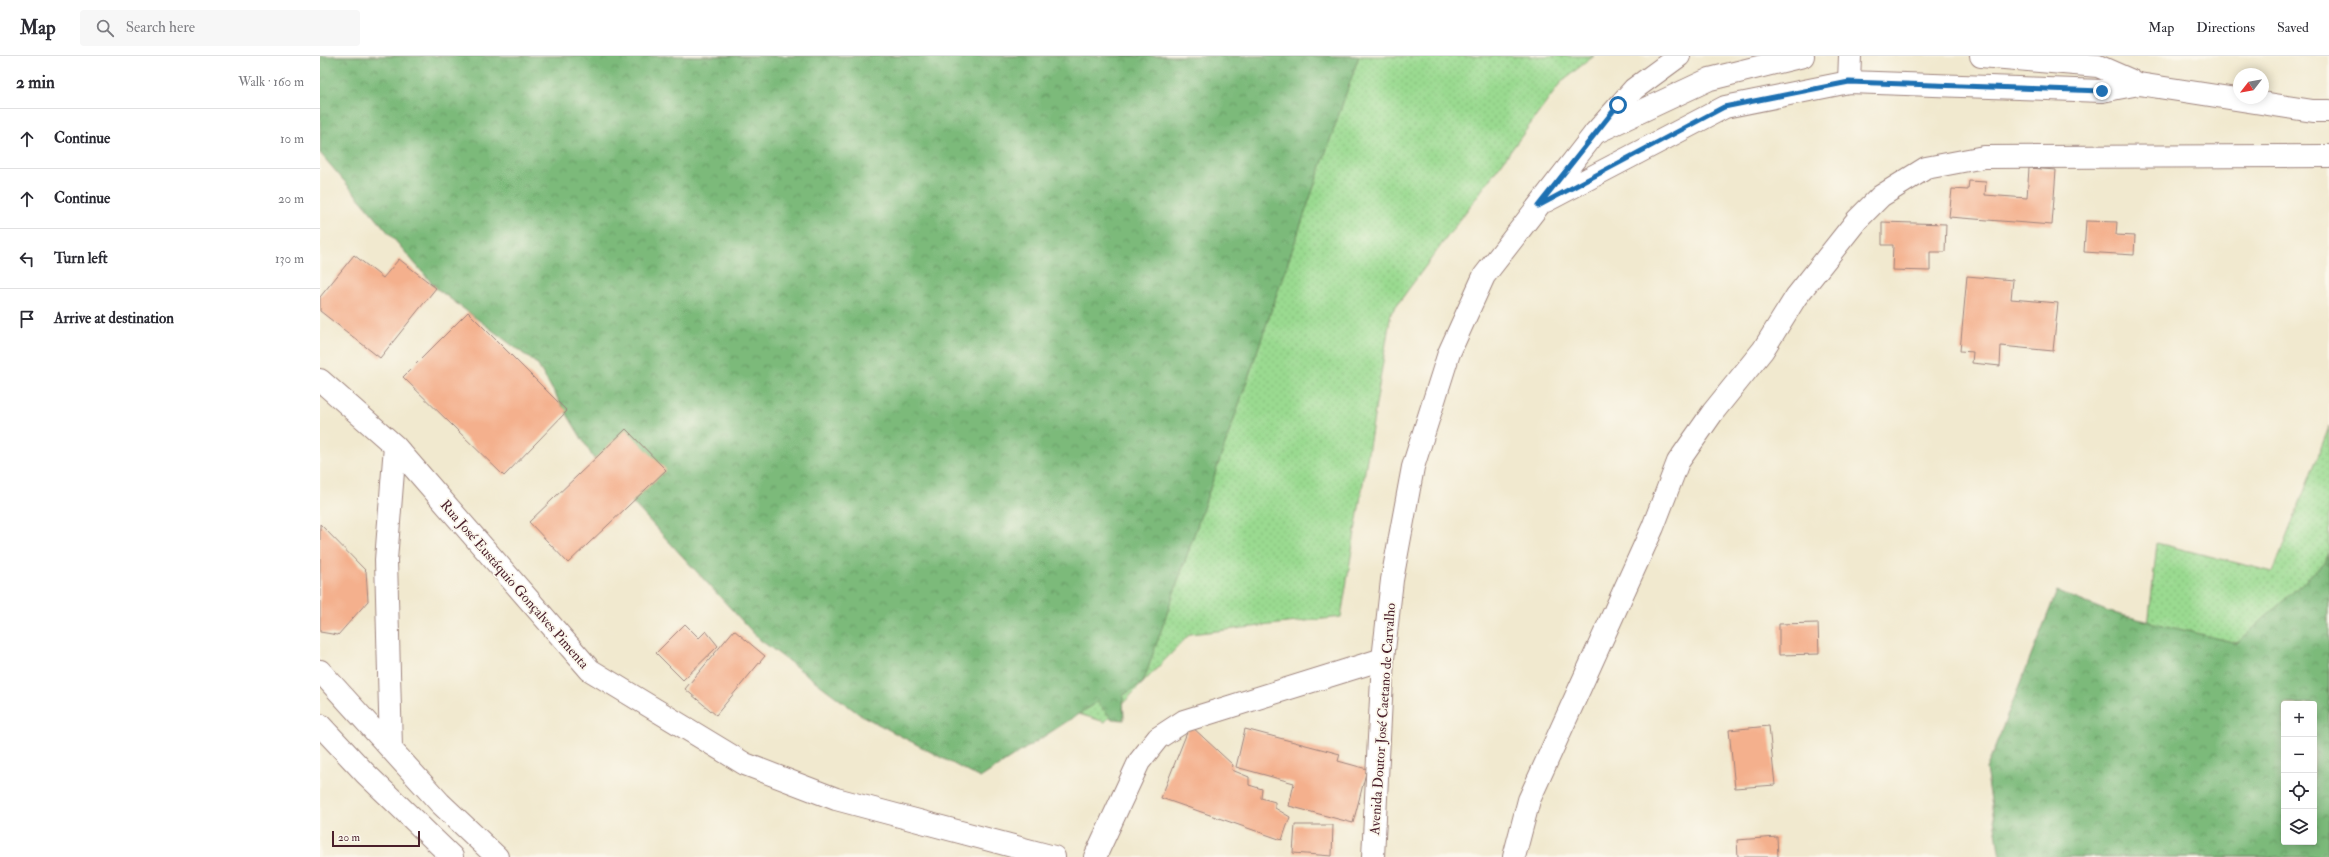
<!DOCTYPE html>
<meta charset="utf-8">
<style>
:root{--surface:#fff;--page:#f7f7f7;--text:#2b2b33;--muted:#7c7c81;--line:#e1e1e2}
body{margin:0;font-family:"IM FELL Double Pica",serif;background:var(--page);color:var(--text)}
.controls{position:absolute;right:12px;bottom:12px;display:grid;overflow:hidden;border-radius:4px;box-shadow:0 2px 10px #0003}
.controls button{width:36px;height:36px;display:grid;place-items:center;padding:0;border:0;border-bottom:1px solid var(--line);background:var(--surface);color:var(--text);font:20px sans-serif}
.compass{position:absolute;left:1913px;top:12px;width:36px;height:36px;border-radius:50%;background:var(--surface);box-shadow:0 2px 10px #0003;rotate:239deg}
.scale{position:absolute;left:12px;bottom:10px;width:88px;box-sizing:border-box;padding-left:4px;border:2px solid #4a1f2b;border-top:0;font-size:11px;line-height:14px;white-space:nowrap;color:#4a1f2b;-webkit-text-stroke:3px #fbf7ec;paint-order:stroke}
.stop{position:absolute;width:12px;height:12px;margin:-9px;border:3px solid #1f6fb2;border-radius:50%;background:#fff}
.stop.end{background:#1f6fb2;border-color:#fff;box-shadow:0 1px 4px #0008}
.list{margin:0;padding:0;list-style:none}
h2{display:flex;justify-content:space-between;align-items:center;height:52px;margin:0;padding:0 16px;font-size:17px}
h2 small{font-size:13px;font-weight:400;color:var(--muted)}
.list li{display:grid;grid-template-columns:26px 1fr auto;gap:12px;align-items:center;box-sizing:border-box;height:60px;padding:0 16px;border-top:1px solid var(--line)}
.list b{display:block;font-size:15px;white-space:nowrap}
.list em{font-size:13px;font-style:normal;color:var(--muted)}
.icon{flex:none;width:22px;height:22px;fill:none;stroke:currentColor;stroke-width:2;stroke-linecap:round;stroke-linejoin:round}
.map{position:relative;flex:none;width:2009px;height:801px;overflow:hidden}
header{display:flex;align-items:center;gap:24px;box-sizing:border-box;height:56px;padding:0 20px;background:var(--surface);border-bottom:1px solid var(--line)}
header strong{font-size:19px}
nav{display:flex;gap:22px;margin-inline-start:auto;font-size:14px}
.search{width:280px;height:36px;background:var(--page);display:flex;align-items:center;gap:10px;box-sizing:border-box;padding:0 14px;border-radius:4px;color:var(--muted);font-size:15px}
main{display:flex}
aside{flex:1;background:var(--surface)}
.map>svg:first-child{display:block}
</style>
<header>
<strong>Map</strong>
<div class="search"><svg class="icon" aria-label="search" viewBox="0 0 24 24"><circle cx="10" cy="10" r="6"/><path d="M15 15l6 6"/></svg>Search here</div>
<nav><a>Map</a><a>Directions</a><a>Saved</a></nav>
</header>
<main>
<aside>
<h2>2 min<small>Walk · 160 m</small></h2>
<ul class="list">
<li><svg class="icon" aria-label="ahead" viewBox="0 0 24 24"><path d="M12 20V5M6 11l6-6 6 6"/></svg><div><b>Continue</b></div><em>10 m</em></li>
<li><svg class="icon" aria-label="ahead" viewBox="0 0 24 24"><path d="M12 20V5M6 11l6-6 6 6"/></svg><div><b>Continue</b></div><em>20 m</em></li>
<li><svg class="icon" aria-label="left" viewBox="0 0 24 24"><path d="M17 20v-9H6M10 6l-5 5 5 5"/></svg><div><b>Turn left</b></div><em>130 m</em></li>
<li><svg class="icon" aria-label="arrive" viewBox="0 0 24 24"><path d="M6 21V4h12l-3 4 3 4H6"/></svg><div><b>Arrive at destination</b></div></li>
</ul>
</aside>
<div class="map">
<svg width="2009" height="801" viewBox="0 0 2009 801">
<defs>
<pattern id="grass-dots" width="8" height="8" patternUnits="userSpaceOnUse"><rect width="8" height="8" fill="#9ada90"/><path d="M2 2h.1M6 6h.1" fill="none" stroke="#86bb7c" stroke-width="1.8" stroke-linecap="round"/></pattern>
<pattern id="forest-crowns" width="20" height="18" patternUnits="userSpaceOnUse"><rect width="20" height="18" fill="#7bba7a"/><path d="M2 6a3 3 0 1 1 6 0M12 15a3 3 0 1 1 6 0" fill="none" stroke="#679764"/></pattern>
</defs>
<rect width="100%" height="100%" fill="#fbf7ec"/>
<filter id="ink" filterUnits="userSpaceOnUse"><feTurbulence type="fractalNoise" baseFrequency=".025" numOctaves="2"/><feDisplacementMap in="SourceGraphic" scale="8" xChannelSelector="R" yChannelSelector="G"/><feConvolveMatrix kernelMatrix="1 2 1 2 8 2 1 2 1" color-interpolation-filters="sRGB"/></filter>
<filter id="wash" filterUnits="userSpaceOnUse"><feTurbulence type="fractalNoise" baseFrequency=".012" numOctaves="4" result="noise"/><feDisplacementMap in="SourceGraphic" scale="16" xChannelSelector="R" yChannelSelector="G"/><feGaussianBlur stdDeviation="0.9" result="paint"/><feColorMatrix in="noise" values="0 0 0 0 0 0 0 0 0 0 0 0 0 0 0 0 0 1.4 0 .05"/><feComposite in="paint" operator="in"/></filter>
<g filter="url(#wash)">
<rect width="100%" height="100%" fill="#f1e9cf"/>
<path fill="url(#grass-dots)" stroke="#727c5e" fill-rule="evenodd" d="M13,0H1274L1243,24L1071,257L1021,561L870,578L785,666L729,649Z
M2009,371V801H1803L1837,487L1953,516ZM1964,648H1994V786H1964Z"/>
<path fill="url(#forest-crowns)" stroke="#626c52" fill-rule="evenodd" d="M0,0H1039L823,627L803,639L804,664L792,663L777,646L660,722L539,658L439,583L277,408L217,308L116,232L0,97Z
M2009,497V801H1680L1666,713L1737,535L1789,556L1917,587L2005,507ZM1964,648H1994V786H1964Z"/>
<g id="blocks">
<path fill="#f4b08d" d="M1709,112L1736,114L1732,169L1629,161L1632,133L1648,134L1649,125L1666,126L1665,139L1707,142Z
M1766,165L1797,166L1796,179L1815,180L1814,199L1764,196Z
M1562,166L1626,168L1625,196H1610V215L1572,214L1573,189H1562Z
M34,199L63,222L79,203L116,232L60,302L0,255V241Z
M1647,220L1693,224L1691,243L1738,247L1733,295L1681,290L1680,310L1652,307L1653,296L1640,295Z
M148,256L247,355L184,420L83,321Z
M306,373L346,414L248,507L209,466Z
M0,468L46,515L48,545L18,579L0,576Z
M1498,567L1499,598L1459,599V568Z
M365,568L379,582L386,575L398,590L363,624L336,597Z
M414,574L445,600L396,659L365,633Z
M870,669L913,709L912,714L929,721V729L942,733L941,742L955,746V752L970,761L962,784L841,742Z
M1449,670L1455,729L1415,732L1409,674Z
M925,673L1020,698L1018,705L1047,713L1033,767L969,750L974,727L916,711Z
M975,769H1013L1012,800L973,797Z
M1457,781L1458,801H1418L1417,784Z"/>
</g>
</g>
<g filter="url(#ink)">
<use href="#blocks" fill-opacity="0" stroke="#9e847d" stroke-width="1"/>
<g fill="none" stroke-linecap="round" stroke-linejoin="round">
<defs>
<path id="minor" d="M1529,26L1530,0
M1275,77L1314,33L1359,0
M0,324L75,390L270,614L425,708L516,743L734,801
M0,615L120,747L177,801
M0,669L45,717L132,801
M71,692L66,504L75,390
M775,801L819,706L838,682L864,665L1063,603
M1194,801L1209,744L1333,471L1358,406L1393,356L1443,294L1476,241L1537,164L1561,140L1606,112L1664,101L2009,100"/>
<path id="major" d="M1661,0L1778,10L1819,28L1993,55H2009
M1226,145L1405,51L1529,26L1782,35L1819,28
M1053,801L1063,603L1072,524L1093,411L1129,297L1164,220L1275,77L1390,23L1483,0"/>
</defs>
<use href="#minor" stroke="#9e847d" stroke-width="24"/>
<use href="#major" stroke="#9e847d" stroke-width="24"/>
<use href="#minor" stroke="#fff" stroke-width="22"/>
<use href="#major" stroke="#fff" stroke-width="22"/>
</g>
</g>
<g fill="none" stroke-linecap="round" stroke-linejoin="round" filter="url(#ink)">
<path stroke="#1f6fb2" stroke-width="5" d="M1298,49L1218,150L1404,51L1529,26L1782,35"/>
</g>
<g text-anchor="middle" stroke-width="3.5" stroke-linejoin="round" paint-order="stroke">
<g font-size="14" fill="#4a1f2b" stroke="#fbf7ec">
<text transform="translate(195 528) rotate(49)" y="5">Rua José Eustáquio Gonçalves Pimenta</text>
<text transform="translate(1062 663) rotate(-86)" y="5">Avenida Doutor José Caetano de Carvalho</text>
</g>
</g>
</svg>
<div class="controls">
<button>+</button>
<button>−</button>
<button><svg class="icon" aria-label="locate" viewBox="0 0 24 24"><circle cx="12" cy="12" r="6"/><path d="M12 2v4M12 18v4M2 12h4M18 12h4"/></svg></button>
<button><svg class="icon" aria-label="layers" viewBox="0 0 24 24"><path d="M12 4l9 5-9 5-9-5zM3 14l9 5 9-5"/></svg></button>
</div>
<svg class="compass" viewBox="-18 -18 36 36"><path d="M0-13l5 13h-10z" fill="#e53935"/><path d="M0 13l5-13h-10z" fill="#7c7c81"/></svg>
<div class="scale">20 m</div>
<div class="stop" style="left:1298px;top:49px"></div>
<div class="stop end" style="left:1782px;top:35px"></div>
</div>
</main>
